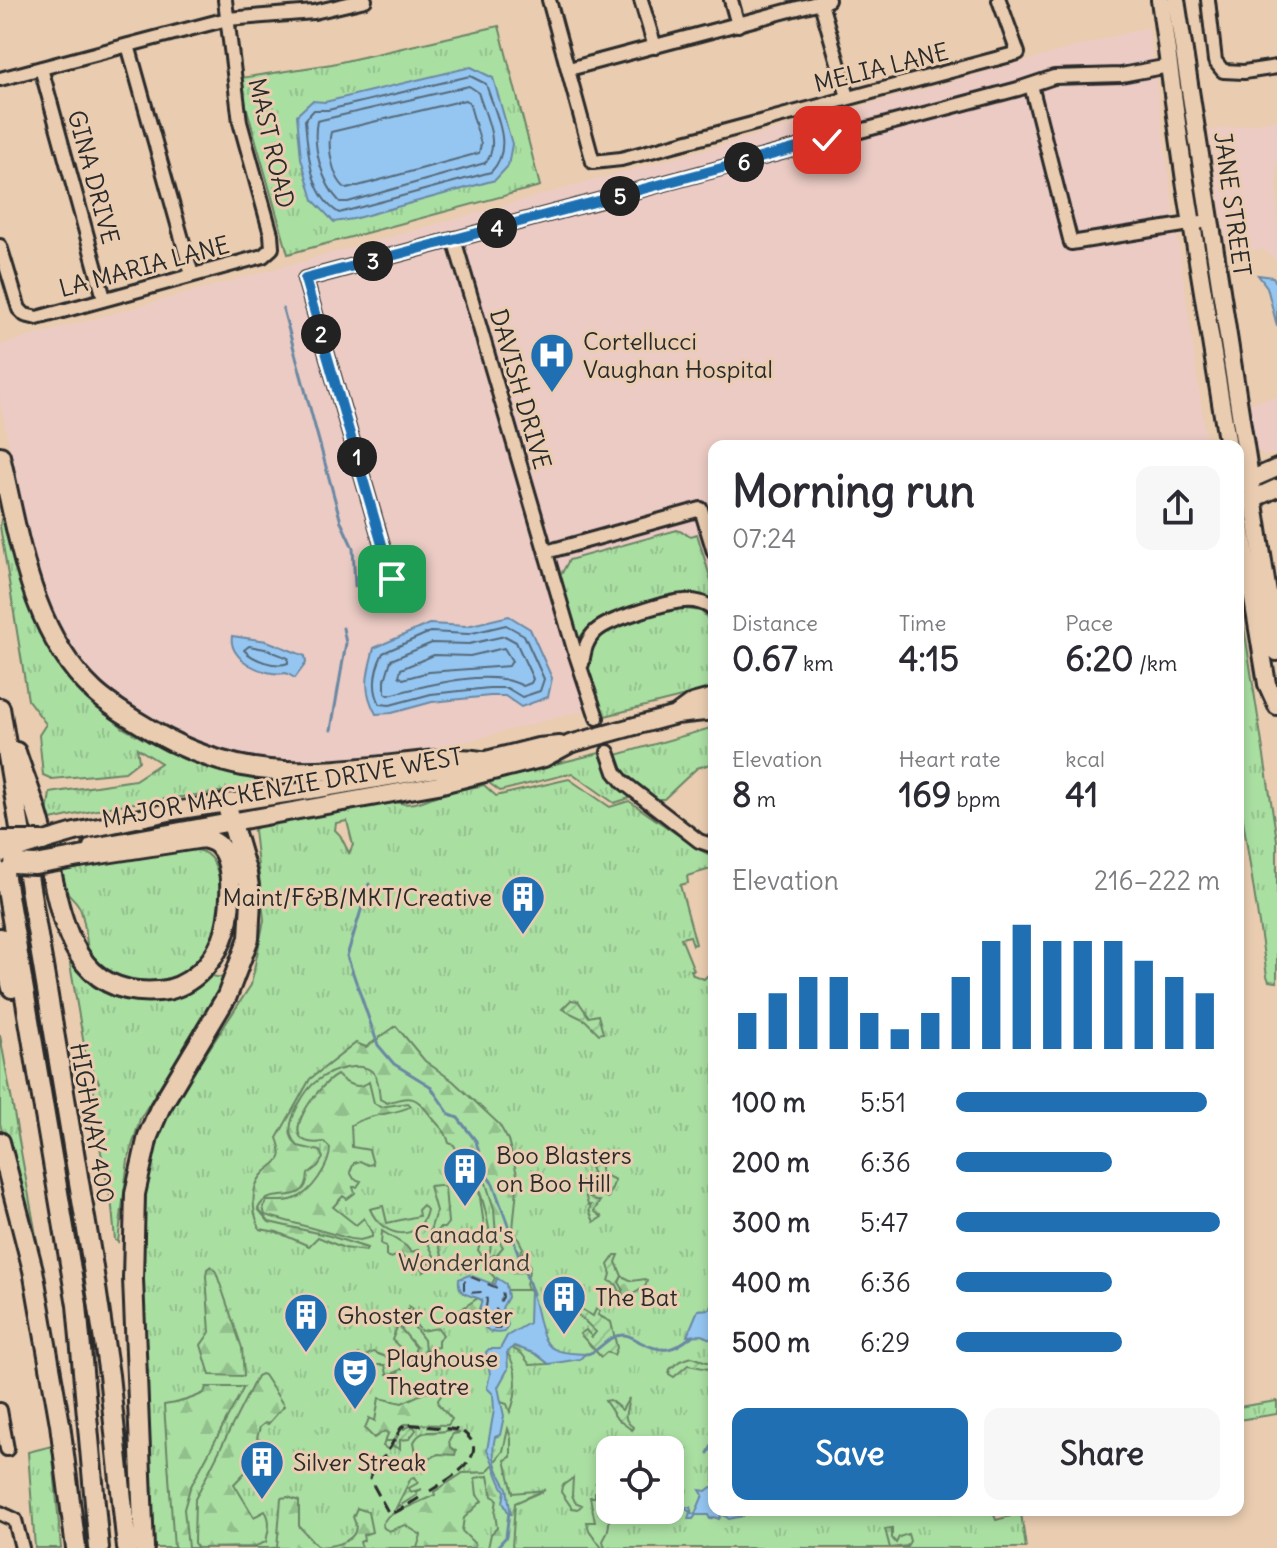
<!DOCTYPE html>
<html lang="en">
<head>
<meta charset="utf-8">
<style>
	:root { --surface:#fff; --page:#f7f7f7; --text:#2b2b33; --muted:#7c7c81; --accent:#1f6fb2 }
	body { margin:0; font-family:Delius,sans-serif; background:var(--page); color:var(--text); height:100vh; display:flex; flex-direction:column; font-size:30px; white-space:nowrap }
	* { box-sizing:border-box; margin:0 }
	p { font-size:26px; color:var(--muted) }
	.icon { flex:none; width:44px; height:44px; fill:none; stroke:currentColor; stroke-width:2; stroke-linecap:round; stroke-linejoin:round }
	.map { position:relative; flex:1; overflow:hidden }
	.drawer { position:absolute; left:708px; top:440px; width:536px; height:1076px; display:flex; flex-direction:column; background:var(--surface); border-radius:16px; box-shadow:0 4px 12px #0003 }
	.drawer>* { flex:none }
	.tools { position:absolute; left:596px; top:1436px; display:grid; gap:16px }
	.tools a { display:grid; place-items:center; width:88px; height:88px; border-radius:16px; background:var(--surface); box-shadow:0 4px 12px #0003; font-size:40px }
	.pin { position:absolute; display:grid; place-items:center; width:68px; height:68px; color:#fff; margin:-34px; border-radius:16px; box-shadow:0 4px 12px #0006 }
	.km { position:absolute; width:40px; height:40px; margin:-20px; border-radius:50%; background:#222; color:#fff; font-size:22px; line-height:40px; text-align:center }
	.round { display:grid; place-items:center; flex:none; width:84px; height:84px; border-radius:16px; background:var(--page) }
	.head { display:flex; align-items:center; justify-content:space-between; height:136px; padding:0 24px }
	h1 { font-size:44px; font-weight:800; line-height:60px }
	.figures { display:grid; grid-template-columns:repeat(3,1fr); gap:12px; height:136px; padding:8px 24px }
	.figures div { display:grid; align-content:center }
	.figures b { font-size:34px; font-weight:800 }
	.figures small { font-size:22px; font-weight:400 }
	.figures p { font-size:22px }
	.chart { height:224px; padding:16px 24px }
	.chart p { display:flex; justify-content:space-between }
	.chart svg { width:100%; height:144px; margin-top:8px; stroke:var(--accent); stroke-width:6 }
	.cta { display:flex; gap:16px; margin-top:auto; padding:16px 24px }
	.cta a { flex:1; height:92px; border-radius:16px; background:var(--accent); color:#fff; font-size:32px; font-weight:800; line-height:92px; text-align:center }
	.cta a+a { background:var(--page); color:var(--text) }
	ul { padding:0 24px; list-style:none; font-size:26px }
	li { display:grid; grid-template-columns:128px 96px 1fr; align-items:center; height:60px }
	li i { height:20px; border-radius:10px; background:var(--accent) }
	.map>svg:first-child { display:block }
	.built { fill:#ebcbc4 }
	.grass { fill:url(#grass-tufts); stroke:#6a8566; stroke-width:2; fill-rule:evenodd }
	.forest { fill:url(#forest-firs); stroke:#6a8566; stroke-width:2 }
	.garden { fill:url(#garden-furrows); stroke:#6a8566; stroke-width:2 }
	.water { fill:#95c6f1; stroke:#6b88a2; stroke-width:2 }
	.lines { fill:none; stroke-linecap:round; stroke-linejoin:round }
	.shore { stroke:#55697a; stroke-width:2 }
	.stream { stroke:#6b88a2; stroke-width:3 }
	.ferry { stroke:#3b4249; stroke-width:2; stroke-dasharray:10 8; stroke-linecap:butt }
	.minor-casing { stroke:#2b2b2b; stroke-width:18 }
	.major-casing { stroke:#2b2b2b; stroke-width:22 }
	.highway-casing { stroke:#2b2b2b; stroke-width:24 }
	.minor { stroke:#eacdb1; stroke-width:12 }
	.major { stroke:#eacdb1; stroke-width:16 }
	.highway { stroke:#eacdb1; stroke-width:18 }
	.rail { stroke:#2b2b2b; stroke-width:3; stroke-dasharray:12 6; stroke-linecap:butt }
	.major-bridge-casing { stroke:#2b2b2b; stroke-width:22; stroke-linecap:butt }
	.highway-bridge-casing { stroke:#2b2b2b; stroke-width:24; stroke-linecap:butt }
	.major-bridge { stroke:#eacdb1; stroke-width:16 }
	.highway-bridge { stroke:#eacdb1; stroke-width:18 }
	.route-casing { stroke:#fff; stroke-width:16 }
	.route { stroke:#1f6fb2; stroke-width:10 }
	.labels { text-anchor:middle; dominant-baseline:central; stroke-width:6; stroke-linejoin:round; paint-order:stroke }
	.street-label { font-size:24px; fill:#2b2b2b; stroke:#eacdb1 }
	.poi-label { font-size:24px; fill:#2b2b2b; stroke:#eacdb1; text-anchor:start }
	.park-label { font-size:24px; fill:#383d37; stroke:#eacdb1 }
</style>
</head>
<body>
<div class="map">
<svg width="1277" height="1548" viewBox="0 0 1277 1548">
	<defs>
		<pattern id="grass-tufts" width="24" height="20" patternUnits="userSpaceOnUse" patternTransform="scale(2)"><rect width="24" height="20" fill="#aadfa2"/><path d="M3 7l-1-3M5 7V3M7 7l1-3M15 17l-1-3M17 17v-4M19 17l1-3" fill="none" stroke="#92c08c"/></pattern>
		<pattern id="forest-firs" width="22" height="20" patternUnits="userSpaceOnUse" patternTransform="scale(2)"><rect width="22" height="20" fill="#aadfa2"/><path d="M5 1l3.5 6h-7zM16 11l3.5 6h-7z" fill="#92c08c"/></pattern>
		<pattern id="garden-furrows" width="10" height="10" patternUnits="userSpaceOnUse" patternTransform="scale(2)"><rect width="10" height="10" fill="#aadfa2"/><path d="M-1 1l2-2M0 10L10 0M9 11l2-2" fill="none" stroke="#92c08c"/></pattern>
	</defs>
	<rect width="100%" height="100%" fill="#eacdb1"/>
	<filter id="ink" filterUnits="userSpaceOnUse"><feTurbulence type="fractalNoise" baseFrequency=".0125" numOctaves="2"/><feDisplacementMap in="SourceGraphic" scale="16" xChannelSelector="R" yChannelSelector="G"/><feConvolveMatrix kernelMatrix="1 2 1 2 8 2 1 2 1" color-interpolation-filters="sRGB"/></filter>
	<g filter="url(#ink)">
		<path class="built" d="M1148,27L1206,439L1202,446H714V676L422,753L309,761L247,760L212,751L154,727L105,688L66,643L53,613L28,535L0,402V345Z
			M1277,120V261L1262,249L1228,254L1209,131Z
			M1277,397V454L1263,455L1256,449L1245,404Z"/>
		<path class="grass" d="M499,26L540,186L288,254L243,95L241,78L332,64Z
			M2,513L8,516L27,596L100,707L123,728L166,751L202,764L245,775L325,778L120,805L46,821L50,793L135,780L161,763L137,748L139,761L125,772L52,779L43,775L39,735L46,724L28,700L0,526Z
			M677,530L691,536L697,534L714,590V602C704,597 694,593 683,594C673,596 662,600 651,602C622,609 590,615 576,645L555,576L562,573L569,560Z
			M1238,588L1277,840V982L1269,981L1267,976L1238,787Z
			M678,608L701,611L714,625V689L601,717C597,701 590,685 588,668C582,625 648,617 678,608Z
			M714,727V763L697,768L664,799H658L628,776L613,756Z
			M604,752L633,797L614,803L572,773L500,791L485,780L498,778Z
			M569,779L610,807L629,801L698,849L714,857V868L687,876L688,883L680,885L696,944L693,945L690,936L681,938L694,970H691L693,975L704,979L714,969V1510H999V1512L994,1514L996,1520L1011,1516L1014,1510L1021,1513L1026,1548H153L139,1227L149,1156L175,1101L251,985L264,920L254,830L265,822L393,800C413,811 431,795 450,791C461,788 473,788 484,785L496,796ZM347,821L353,845L349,853L340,835L335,830L336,823ZM610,1450H670V1510H610Z
			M192,849C209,851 215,861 219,877C240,962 155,1016 89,956C86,941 86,926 81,911C76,895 64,899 60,872L93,863Z
			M70,964H75L98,985L180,995L212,976L223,978L218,992L140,1119L128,1160L118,1242L115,1240L112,1207L92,1107L94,1090L99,1082L91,1068H88Z
			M0,1035L41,1263L52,1351L0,1123Z
			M1277,1401V1414L1238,1420V1407Z
			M52,1446L61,1548H35L28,1452Z"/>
		<path class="forest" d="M396,1026L425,1061L453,1081L499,1124L508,1140L518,1178L513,1229L523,1248L513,1266H509L497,1254L503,1247L496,1236L494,1209L486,1183L469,1174L454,1145L449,1143C446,1132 443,1130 435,1121C417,1100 417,1092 387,1103L380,1099C379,1092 379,1081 375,1075C365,1058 330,1071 318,1080C305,1089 287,1120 291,1135C292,1140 295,1143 298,1146L320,1151L323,1158L318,1166L308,1174C306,1211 269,1183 258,1209L269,1222L330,1236L367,1248L366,1251L344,1248L318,1237L309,1246L277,1232L260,1229C253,1213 249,1190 262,1175C275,1160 287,1164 277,1138L310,1079L356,1043L366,1047Z
			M337,1075C346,1084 357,1091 369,1082L374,1103L380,1107L408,1103L411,1106C397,1115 372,1112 351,1125L352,1147L369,1150L373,1164L368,1165L360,1161L354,1163L350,1172L354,1179L361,1181L357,1187H353L355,1193L347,1199L343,1196L333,1207L356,1225L364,1218L372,1233V1237L360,1240L351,1239L265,1215L263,1207L267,1201C276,1201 286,1202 294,1199C311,1194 330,1165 330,1148L324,1142C270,1150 315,1087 337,1075Z
			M440,1185L445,1188L448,1223L444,1228H439L433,1238L439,1245L443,1259L441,1262L435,1258L427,1241L436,1211L429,1186Z
			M479,1190C484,1202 493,1239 490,1251L482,1256L478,1250L480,1243L486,1240Z
			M423,1205L427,1210C420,1244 382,1238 370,1209L383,1206L387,1223L419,1216L418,1210Z
			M382,1231L406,1246L411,1252L418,1250L432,1266L424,1272L419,1266L407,1263L401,1254L391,1258L386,1256V1246L381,1244Z
			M525,1250L530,1267L526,1284L528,1290H505L492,1284L495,1278L485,1267L486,1259L494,1255L509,1268H514Z
			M211,1266L216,1272L242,1348L244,1376L210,1375L201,1345L210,1332L206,1276L207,1269Z
			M622,1276L632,1281L645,1279L647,1281L645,1287L624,1299L619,1282Z
			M478,1298L482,1300L479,1309L481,1321L478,1322L467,1315L463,1308Z
			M409,1306L412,1308L410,1317L421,1331L438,1328L443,1335L438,1340V1347L425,1350L424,1340L406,1316Z
			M398,1325L416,1347C413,1361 401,1374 387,1374L385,1365H378L373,1369L376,1377L372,1379L362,1377L363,1373L352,1372V1369L343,1371V1363L359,1354L362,1358L373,1352L391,1359H398L404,1351L392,1340Z
			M518,1346L536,1354L549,1364L530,1365L522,1354L512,1348Z
			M506,1351C519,1368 518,1394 510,1412L507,1404L498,1401L496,1386Z
			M261,1374L264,1375L284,1406L268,1424L265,1423L260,1427L257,1438L271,1447L261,1449L254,1463L234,1484L254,1517L265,1511C272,1521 268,1531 266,1542L253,1547L198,1548L194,1543L195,1499L257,1376Z
			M432,1382L440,1387L443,1393L438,1400L439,1405L452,1419L448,1425L405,1424L392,1442L385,1441L388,1434L385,1431L374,1438L365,1429L369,1418L375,1421L379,1398L402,1403L424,1393L422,1388Z
			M206,1387H244L190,1488L184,1509L188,1548H174L164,1405C179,1403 190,1400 204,1393Z
			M508,1429L511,1438V1457L505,1460L513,1493L545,1490L515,1503L512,1548H488L491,1534L497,1528L495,1513L497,1499L492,1496L488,1476L475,1478L477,1495L482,1501L464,1518L462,1531L475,1544L474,1548H417L421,1535L405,1525L389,1531L384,1528L382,1524L388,1516L435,1495L434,1492L463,1473L487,1472L503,1451Z
			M450,1430L460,1433L453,1434L449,1440L450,1447L456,1451L455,1455L438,1454L428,1460L416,1453L414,1442C422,1426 436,1435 450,1430Z
			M610,1472C610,1483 609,1491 600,1497C611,1511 612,1526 603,1541L605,1548H602L589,1530L587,1522H595L590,1497H595V1492H598L599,1484L596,1483Z
			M573,1478L572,1495L575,1502L582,1505L578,1509L572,1508L561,1492L562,1486Z
			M288,1497L299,1501V1526L318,1547C335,1546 365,1541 353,1517L357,1508L368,1512L372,1532L363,1535L364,1540L360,1542L362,1548H277L281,1498Z
			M892,1528V1538L896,1543L899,1537L908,1534L910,1541L907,1546L890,1548L885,1529Z"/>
		<path class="garden" d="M571,1000L578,1001L589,1017L598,1015L603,1033L599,1034L585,1020L562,1009Z
			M586,1158L601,1166V1173L615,1180L608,1198L603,1196V1186H593L587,1195L595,1201H600L594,1211L602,1217L594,1222L589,1210L591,1205H588L582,1182L595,1179Z
			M615,1255H619L616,1262L622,1276L619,1282L623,1289L621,1294L617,1285L609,1281L611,1274L608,1265Z
			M567,1280L573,1304L593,1316L596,1309L600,1311L598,1315L611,1322L617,1348L614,1355L607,1352L601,1357L580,1334L586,1330L592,1337L596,1332L570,1307L559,1283Z
			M692,1357L713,1364L708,1369L688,1365L674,1377L669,1374L670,1369L680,1361Z
			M629,1398C628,1410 620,1418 633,1427L632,1430L617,1419L605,1401L610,1400L622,1410Z
			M410,1426L414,1427L416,1430L409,1439L400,1440V1449L393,1446L389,1450L383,1446L385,1441H395L401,1430Z
			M414,1477L418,1483L409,1488L411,1492L422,1489L416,1492L417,1495L396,1508L411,1478Z"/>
		<path class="water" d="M471,67L493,78L512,144L508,166L495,180L353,219L334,222L313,200L301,158L297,115L312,101L325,102Z
			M1258,275L1273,277L1277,284V326L1267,287Z
			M509,616L530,629L552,678L548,697L521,707L505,696H490L432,702L392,713L376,714C362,688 367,675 374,648L429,624L467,626Z
			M232,636L267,641L305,656L306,663L295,678L286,673C265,677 228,660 232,636Z
			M469,1275L495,1285L497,1278L506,1284L508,1297L502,1308L508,1325L504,1332C483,1337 476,1317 482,1300C471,1294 457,1297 459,1279Z
			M714,1282V1341L702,1335L687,1336L698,1310L710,1309C715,1300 709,1290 714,1282Z
			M530,1290C538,1304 538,1342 554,1349C563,1354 575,1353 585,1354L580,1359L549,1364L536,1354L514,1346L507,1353L508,1369L498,1387L504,1416L500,1435L495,1437C490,1456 497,1472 507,1488C508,1490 509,1508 511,1514H509L503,1502L505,1491C496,1479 495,1463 487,1450L494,1410L493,1394L487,1388L490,1374L486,1352L489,1349H500L507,1336L529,1323Z
			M711,1487L714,1488V1510H747L743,1516L729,1519L722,1514L719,1519L714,1517L710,1519L708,1515H696L693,1519H688L690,1512L683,1507H690L692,1514H695L703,1495L700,1490L706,1491Z"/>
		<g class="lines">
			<path class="shore" d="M470,76L486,84C495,114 515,147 491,172L339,213C309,195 308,151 305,120L314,110H328Z
				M469,86L478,92C484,113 502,145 485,163L348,202H340C322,184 312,146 317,121Z
				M465,100L469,102L481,144L479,153L347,189C333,181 327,147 331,132Z
				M506,625L524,635L544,679L540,691L522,697L507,688H489L431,694L390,705L380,704C371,687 375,669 383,653L430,632L468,634Z
				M505,636L516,642L533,679L531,683L523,686C491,667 425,686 389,695L385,693V680L391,660L432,643L469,644Z
				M249,646L265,649L288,658V663C276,668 253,660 244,650Z
				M504,648L512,661L509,666L429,672L403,679L399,676L401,669L434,655L470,656Z"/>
			<path class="stream" d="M283,309L341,522L353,548L355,586
				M331,730L346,643L343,628
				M369,884L347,956L378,1045L394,1064L430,1086L450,1115L458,1118L476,1141L484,1172L493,1184L533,1294
				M585,1354C599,1354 606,1335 623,1335C630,1335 635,1339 640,1342C664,1354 673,1351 692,1336
				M708,1453L714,1442
				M680,1510L684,1509
				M496,1548L506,1537L509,1512"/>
			<path class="ferry" d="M471,1277L502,1290L503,1297L496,1309L502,1322L499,1329L489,1328C479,1311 490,1308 486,1295L481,1292L469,1293L464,1289V1282Z"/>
			<g class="minor-casing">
				<path id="minor" d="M549,0L593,162L621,159L1018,53L999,0
					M641,0L655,47
					M731,0L738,25
					M820,0L848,97
					M1208,0L1215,61L1223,71L1244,72L1277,67
					M128,45L192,275
					M41,68L104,298
					M569,69L828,0
					M0,79L227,19L314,12L365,0
					M1031,85L1071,243L1202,222
					M454,239L574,649L597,718
					M0,246L19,309L25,315L37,318L263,256L272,248L271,234L240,122L225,0
					M546,552L701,509L714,552
					M397,596L305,279L1018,89L1054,77L1121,75L1169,66
					M582,664C584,651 586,640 596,631C609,619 667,602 684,601C696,600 704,603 714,609
					M608,752L615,772L623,782L699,841L714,846
					M0,1410L7,1449
					M0,1513L15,1520L22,1548"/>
			</g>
			<g class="major-casing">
				<path id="major" d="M1160,0L1185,181L1228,446
					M1176,0L1277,652
					M1238,485L1277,468
					M1246,502L1277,488
					M1238,508L1267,684L1277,706
					M677,714L692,703L714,697
					M635,726L676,715L714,711
					M75,832L174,811L318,789L482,761L538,747L560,745
					M92,847L438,785L544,758L570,744"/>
			</g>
			<g class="highway-casing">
				<path id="highway" d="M0,456C19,536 30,631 94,691C111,707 133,719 154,732C189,752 229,766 269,770C315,774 364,768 409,763C435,760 457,757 482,761
					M0,708L91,1254L109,1375L127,1548
					M16,752C24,777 35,802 41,827C60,896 60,999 159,991C188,989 212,965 222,940C231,919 236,864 219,846C215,841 209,840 203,838L80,857
					M0,848L77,1305L99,1548
					M0,938L12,988
					M0,1142L33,1270L60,1424L76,1548
					M144,1548L133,1279L135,1194L148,1136L160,1108L227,996L249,938L251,900L247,874L226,803"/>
			</g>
			<use href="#minor" class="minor"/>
			<use href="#major" class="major"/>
			<use href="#highway" class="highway"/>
			<path class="rail" d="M419,1498L396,1512H388L370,1479L373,1466L385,1456L401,1428L406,1424L460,1430C497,1453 449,1479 430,1491"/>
			<g class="major-bridge-casing">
				<path id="major-bridge" d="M570,744L635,726
					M0,854L75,832"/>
			</g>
			<g class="highway-bridge-casing">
				<path id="highway-bridge" d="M0,841H43
					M14,864L35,865L80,857"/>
			</g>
			<use href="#major-bridge" class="major-bridge"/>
			<use href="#highway-bridge" class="highway-bridge"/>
		</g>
	</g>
	<g class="lines" filter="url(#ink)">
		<g class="route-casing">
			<path id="route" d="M392,579L305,279L827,140"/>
		</g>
		<use href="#route" class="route"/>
	</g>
	<defs>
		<g id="hospital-pin" transform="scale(2.3)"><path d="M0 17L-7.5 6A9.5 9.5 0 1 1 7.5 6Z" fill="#1f6fb2" stroke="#eacdb1"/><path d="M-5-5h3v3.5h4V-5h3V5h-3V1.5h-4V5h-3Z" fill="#fff"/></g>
		<g id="building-pin" transform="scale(2.3)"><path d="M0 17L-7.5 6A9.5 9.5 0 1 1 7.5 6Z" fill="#1f6fb2" stroke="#eacdb1"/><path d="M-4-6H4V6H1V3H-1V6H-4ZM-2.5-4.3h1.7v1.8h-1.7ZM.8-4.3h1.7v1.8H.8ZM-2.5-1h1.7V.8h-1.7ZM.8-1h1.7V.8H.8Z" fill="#fff"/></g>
		<g id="theatre-pin" transform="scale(2.3)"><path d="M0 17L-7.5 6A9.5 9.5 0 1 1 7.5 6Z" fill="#1f6fb2" stroke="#eacdb1"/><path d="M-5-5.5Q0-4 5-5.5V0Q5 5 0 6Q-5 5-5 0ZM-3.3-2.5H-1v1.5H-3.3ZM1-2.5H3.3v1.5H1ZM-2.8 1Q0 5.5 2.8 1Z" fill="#fff"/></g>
	</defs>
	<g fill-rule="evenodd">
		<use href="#hospital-pin" x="552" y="355"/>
		<use href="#building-pin" x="523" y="897"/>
		<use href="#building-pin" x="465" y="1169"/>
		<use href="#building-pin" x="564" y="1297"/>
		<use href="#building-pin" x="306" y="1315"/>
		<use href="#theatre-pin" x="355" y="1372"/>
		<use href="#building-pin" x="262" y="1462"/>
	</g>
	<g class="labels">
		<g class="street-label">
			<text transform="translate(881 67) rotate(-14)">MELIA LANE</text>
			<text transform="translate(272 143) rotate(77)">MAST ROAD</text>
			<text transform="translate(94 177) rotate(75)">GINA DRIVE</text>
			<text transform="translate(1233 204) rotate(82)">JANE STREET</text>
			<text transform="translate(144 266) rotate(-15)">LA MARIA LANE</text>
			<text transform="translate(521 389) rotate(74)">DAVISH DRIVE</text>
			<text transform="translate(282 787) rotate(-10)">MAJOR MACKENZIE DRIVE WEST</text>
			<text transform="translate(93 1123) rotate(80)">HIGHWAY 400</text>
		</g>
		<g class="poi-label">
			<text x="583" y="341">Cortellucci<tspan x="583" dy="28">Vaughan Hospital</tspan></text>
			<text x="492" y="897" text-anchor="end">Maint/F&amp;B/MKT/Creative</text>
			<text x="496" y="1155">Boo Blasters<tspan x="496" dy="28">on Boo Hill</tspan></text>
			<text x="595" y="1297">The Bat</text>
			<text x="337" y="1315">Ghoster Coaster</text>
			<text x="386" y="1358">Playhouse<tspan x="386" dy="28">Theatre</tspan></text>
			<text x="293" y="1462">Silver Streak</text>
		</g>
		<g class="park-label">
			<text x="464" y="1234">Canada's<tspan x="464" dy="28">Wonderland</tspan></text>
		</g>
	</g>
</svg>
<div class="tools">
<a><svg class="icon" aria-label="locate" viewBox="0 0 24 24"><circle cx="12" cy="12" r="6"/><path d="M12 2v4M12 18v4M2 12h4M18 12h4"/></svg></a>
</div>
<div class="pin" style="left:392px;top:579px;background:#1e9e55"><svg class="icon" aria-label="arrive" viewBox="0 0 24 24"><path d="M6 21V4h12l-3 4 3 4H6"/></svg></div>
<div class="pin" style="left:827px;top:140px;background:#d93025"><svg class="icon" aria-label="check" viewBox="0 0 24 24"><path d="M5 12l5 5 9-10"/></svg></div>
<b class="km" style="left:357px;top:457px">1</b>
<b class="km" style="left:321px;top:334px">2</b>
<b class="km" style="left:373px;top:261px">3</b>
<b class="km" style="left:497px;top:228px">4</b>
<b class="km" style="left:620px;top:196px">5</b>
<b class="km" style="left:744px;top:162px">6</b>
<section class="drawer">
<div class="head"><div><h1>Morning run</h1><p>07:24</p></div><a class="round"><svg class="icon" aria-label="share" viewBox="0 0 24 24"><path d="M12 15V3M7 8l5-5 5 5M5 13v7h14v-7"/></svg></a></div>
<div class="figures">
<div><p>Distance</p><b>0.67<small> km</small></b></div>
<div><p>Time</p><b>4:15</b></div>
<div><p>Pace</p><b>6:20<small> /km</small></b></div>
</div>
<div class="figures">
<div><p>Elevation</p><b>8<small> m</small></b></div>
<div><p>Heart rate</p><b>169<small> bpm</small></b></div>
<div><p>kcal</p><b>41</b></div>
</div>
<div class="chart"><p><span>Elevation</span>216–222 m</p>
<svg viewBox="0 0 160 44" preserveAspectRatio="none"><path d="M5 44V33M15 44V27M25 44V22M35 44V22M45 44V33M55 44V38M65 44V33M75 44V22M85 44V11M95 44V6M105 44V11M115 44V11M125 44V11M135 44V17M145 44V22M155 44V27"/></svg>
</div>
<ul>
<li><b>100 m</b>5:51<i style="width:95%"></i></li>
<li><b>200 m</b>6:36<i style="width:59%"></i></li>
<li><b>300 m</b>5:47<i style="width:100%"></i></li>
<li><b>400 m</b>6:36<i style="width:59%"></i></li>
<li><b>500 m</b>6:29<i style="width:63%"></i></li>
</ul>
<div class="cta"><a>Save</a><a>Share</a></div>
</section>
</div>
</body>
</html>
